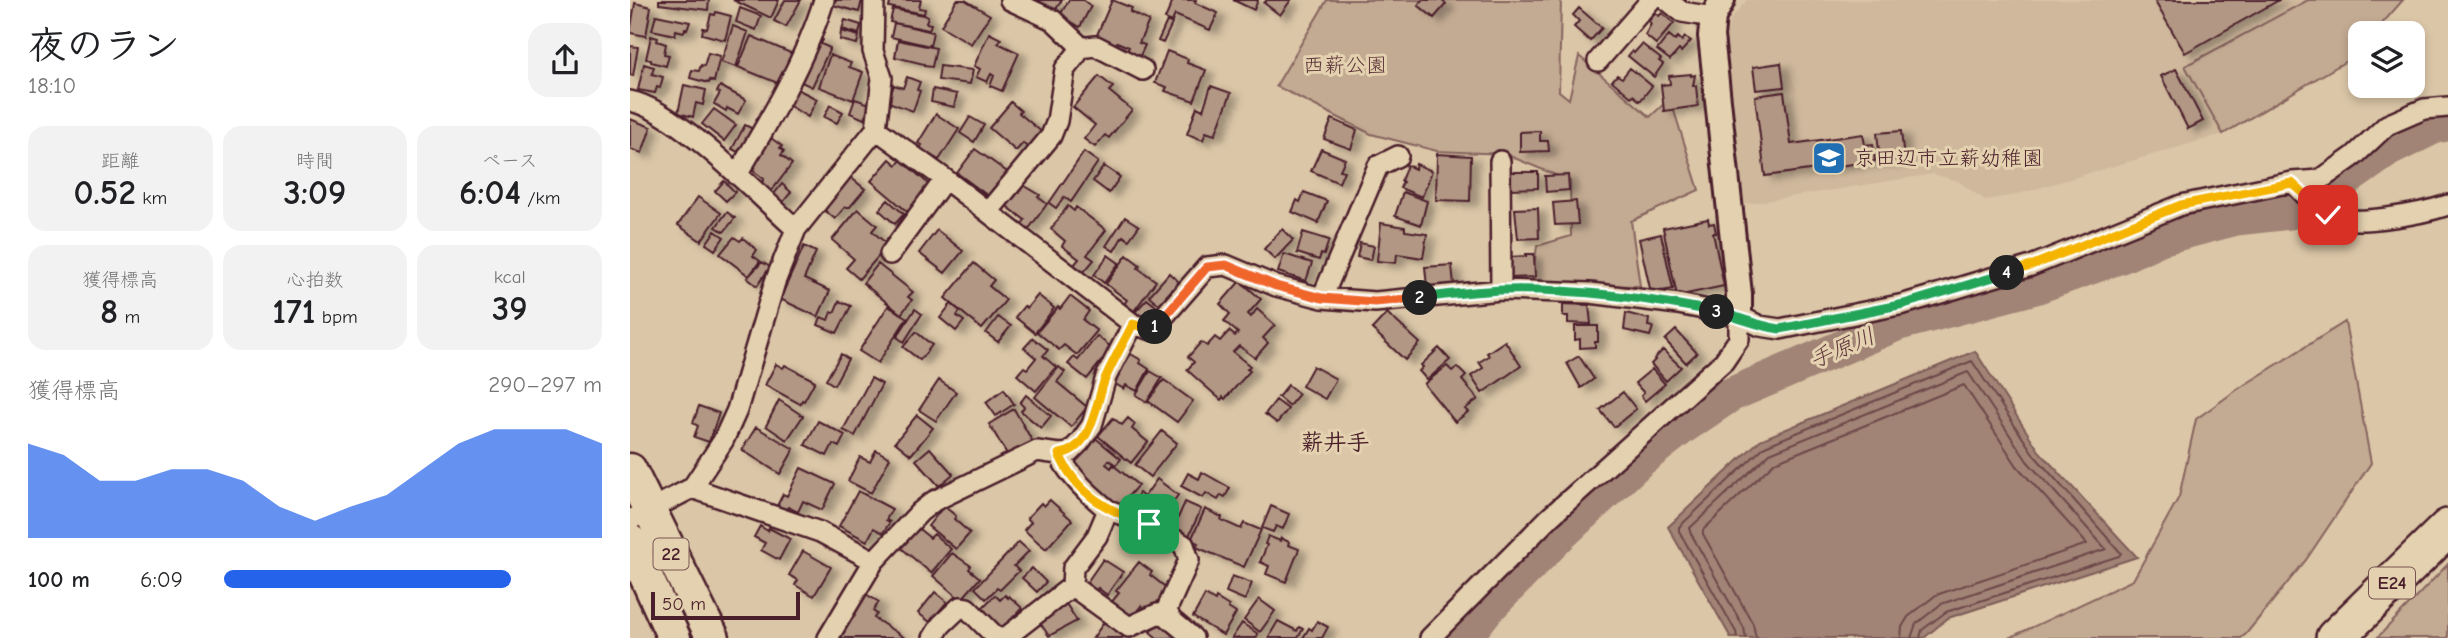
<!DOCTYPE html>
<html lang="ja">
<head>
<meta charset="utf-8">
<style>
	:root { --surface:#fff; --page:#f2f2f2; --text:#202124; --muted:#757577; --accent:#2563eb }
	body { margin:0; font-family:"Comic Neue","Klee One",sans-serif; background:var(--page); color:var(--text); height:100vh; display:flex; flex-direction:column; font-size:26px; white-space:nowrap }
	* { box-sizing:border-box; margin:0 }
	p { font-size:23px; color:var(--muted) }
	.icon { flex:none; width:38px; height:38px; fill:none; stroke:currentColor; stroke-width:2; stroke-linecap:round; stroke-linejoin:round }
	.map { position:relative; flex:1; overflow:hidden }
	.panel { display:flex; flex-direction:column; background:var(--surface); width:630px }
	.panel>* { flex:none }
	.tools { position:absolute; left:1718px; top:21px; display:grid; gap:14px }
	.tools a { display:grid; place-items:center; width:77px; height:77px; border-radius:14px; background:var(--surface); box-shadow:0 4px 10px #0003; font-size:35px }
	.scale { position:absolute; left:21px; bottom:18px; width:149px; box-sizing:border-box; padding-left:7px; border:4px solid #4a1f2b; border-top:0; font-size:19px; line-height:24px; white-space:nowrap; color:#4a1f2b; -webkit-text-stroke:5px #e4d1af; paint-order:stroke }
	.pin { position:absolute; display:grid; place-items:center; width:60px; height:60px; color:#fff; margin:-30px; border-radius:14px; box-shadow:0 4px 10px #0006 }
	.km { position:absolute; width:35px; height:35px; margin:-18px; border-radius:50%; background:#222; color:#fff; font-size:19px; line-height:35px; text-align:center }
	.round { display:grid; place-items:center; flex:none; width:74px; height:74px; border-radius:21px; background:var(--page) }
	.summary { display:flex; align-items:center; justify-content:space-between; height:119px; padding:0 28px }
	h1 { font-size:38px; font-weight:700; line-height:52px }
	.metrics { display:grid; grid-template-columns:repeat(3,1fr); gap:10px; height:119px; padding:7px 28px }
	.metrics div { display:grid; align-content:center; border-radius:18px; background:var(--page); text-align:center }
	.metrics b { font-size:35px; font-weight:700 }
	.metrics small { font-size:19px; font-weight:400 }
	.metrics p { font-size:19px }
	.chart { height:196px; padding:14px 28px }
	.chart p { display:flex; justify-content:space-between }
	.chart svg { width:100%; height:126px; margin-top:7px; fill:var(--accent); opacity:.7 }
	ul { padding:0 28px; list-style:none; font-size:23px }
	li { display:grid; grid-template-columns:112px 84px 1fr; align-items:center; height:52px }
	li i { height:18px; border-radius:9px; background:var(--accent) }
	main { display:flex; flex:1; min-height:0 }
	.map>svg:first-child { display:block }
	.built { fill:#cfb89c }
	.green { fill:#c3aa92; stroke:#86645e; stroke-width:2 }
	.water { fill:#a18476; stroke:#7e5c58; stroke-width:2 }
	.lines { fill:none; stroke-linecap:round; stroke-linejoin:round }
	.shore { stroke:#6d4749; stroke-width:2 }
	.river { stroke:#a18476; stroke-width:35 }
	.building { fill:#b29784; stroke:#4a1f2b; stroke-width:2; filter:url(#shadow) }
	.minor-casing { stroke:#4a1f2b; stroke-width:24 }
	.tertiary-casing { stroke:#4a1f2b; stroke-width:30 }
	.primary-casing { stroke:#4a1f2b; stroke-width:37 }
	.motorway-casing { stroke:#4a1f2b; stroke-width:42 }
	.minor { stroke:#e4d1af; stroke-width:19 }
	.tertiary { stroke:#e4d1af; stroke-width:24 }
	.primary { stroke:#e4d1af; stroke-width:32 }
	.motorway { stroke:#e4d1af; stroke-width:37 }
	.split-1-casing { stroke:#fff; stroke-width:14 }
	.split-2-casing { stroke:#fff; stroke-width:14 }
	.split-3-casing { stroke:#fff; stroke-width:14 }
	.split-4-casing { stroke:#fff; stroke-width:14 }
	.split-5-casing { stroke:#fff; stroke-width:14 }
	.split-1 { stroke:#f5b400; stroke-width:9 }
	.split-2 { stroke:#f0652b; stroke-width:9 }
	.split-3 { stroke:#22a559; stroke-width:9 }
	.split-4 { stroke:#22a559; stroke-width:9 }
	.split-5 { stroke:#f5b400; stroke-width:9 }
	.labels { text-anchor:middle; dominant-baseline:central; stroke-width:6; stroke-linejoin:round; paint-order:stroke }
	.shield { fill:#e4d1af; stroke:#785453; stroke-width:2 }
	.shield-label { font-size:19px; font-weight:bold; fill:#4a1f2b }
	.park-label { font-size:21px; fill:#5c343a; stroke:#e4d1af }
	.poi-label { font-size:21px; fill:#4a1f2b; stroke:#e4d1af; text-anchor:start }
	.water-label { font-size:23px; font-style:italic; fill:#60383e; stroke:#e4d1af }
	.neighbourhood-label { font-size:23px; font-weight:bold; fill:#4a1f2b; stroke:#e4d1af }
</style>
</head>
<body>
<main>
<section class="panel">
<div class="summary"><div><h1>夜のラン</h1><p>18:10</p></div><a class="round"><svg class="icon" aria-label="share" viewBox="0 0 24 24"><path d="M12 15V3M7 8l5-5 5 5M5 13v7h14v-7"/></svg></a></div>
<div class="metrics">
<div><p>距離</p><b>0.52<small> km</small></b></div>
<div><p>時間</p><b>3:09</b></div>
<div><p>ペース</p><b>6:04<small> /km</small></b></div>
</div>
<div class="metrics">
<div><p>獲得標高</p><b>8<small> m</small></b></div>
<div><p>心拍数</p><b>171<small> bpm</small></b></div>
<div><p>kcal</p><b>39</b></div>
</div>
<div class="chart"><p><span>獲得標高</span>290–297 m</p>
<svg viewBox="0 0 160 44" preserveAspectRatio="none"><path d="M0 44V11L10 15L20 24L30 24L40 20L50 20L60 24L70 33L80 38L90 33L100 29L110 20L120 11L130 6L140 6L150 6L160 11V44z"/></svg>
</div>
<ul>
<li><b>100 m</b>6:09<i style="width:76%"></i></li>
</ul>
</section>
<div class="map">
<svg width="1818" height="638" viewBox="0 0 1818 638">
	<defs>
		<filter id="shadow"><feDropShadow dx="8" dy="4.5" stdDeviation="3.5" flood-color="#0004"/></filter>
	</defs>
	<rect width="100%" height="100%" fill="#dbc6a7"/>
	<filter id="ink" filterUnits="userSpaceOnUse"><feTurbulence type="fractalNoise" baseFrequency=".0143" numOctaves="2"/><feDisplacementMap in="SourceGraphic" scale="14" xChannelSelector="R" yChannelSelector="G"/><feConvolveMatrix kernelMatrix="1 2 1 2 8 2 1 2 1" color-interpolation-filters="sRGB"/></filter>
	<g filter="url(#ink)">
		<path class="built" d="M1117,0H1678L1555,66L1593,134L1385,195L1355,200L1328,181L1303,174L1115,204L1093,61L1094,40L1101,19Z"/>
		<path class="green" d="M697,0H931L929,91L939,99L949,56L1020,117L1040,98L1069,190L1001,221L1010,286L954,285L902,281L907,246L941,236L940,181L875,154L807,151L741,134L646,86Z
			M1678,0H1773L1744,33H1731V48L1723,57L1593,134L1555,66Z
			M1715,322L1741,463L1676,560L1616,634L1611,638H1379L1503,580L1549,497L1566,419L1608,389Z
			M1818,564V638H1747Z"/>
		<path class="water" d="M1345,351L1409,451L1507,557L1318,618L1294,638H1101L1038,527L1130,440Z"/>
		<g class="lines">
			<path class="shore" d="M1107,638L1106,632L1049,531V527L1135,446L1342,361L1404,455L1491,553L1489,556L1316,612L1292,630L1290,638
				M1116,638L1114,628L1060,532V528L1140,453L1338,372L1397,461L1476,549L1311,604L1286,624L1281,638
				M1126,638L1123,624L1073,534V530L1145,462L1334,385L1387,466L1457,544L1306,595L1278,617L1272,627L1271,638"/>
			<path class="river" d="M834,638L856,610L929,536L1009,461L1054,426L1100,395L1269,323L1405,287L1491,256L1530,238L1606,218L1660,212L1701,190L1759,149L1805,126L1818,124"/>
		</g>
		<path class="building" d="M29,0H79L78,10L29,4Z
			M103,0H149L141,18Z
			M155,0H171L156,27L144,21Z
			M200,0H232L229,12L199,4Z
			M261,0H291L289,8L295,9L294,14L259,7Z
			M327,0H335L360,15L341,44L311,26Z
			M405,0H432L424,12Z
			M439,0H453L461,6L450,27L430,15Z
			M482,0L502,8L500,12L519,21L509,43L515,45L509,58L496,53L499,47L487,42L485,46L466,37Z
			M543,0H566L565,3L588,13L580,30L545,15L542,22L535,19Z
			M603,0H628L624,10Z
			M637,0H661L650,15L634,3Z
			M792,0H811L816,4L804,18L788,5Z
			M1524,0H1649L1555,53Z
			M5,3L21,7L16,36L0,33Z
			M110,8L131,16L126,30L106,22Z
			M949,8L972,28L960,41L944,27L949,21L943,15Z
			M263,9L298,16L296,23L301,24L299,30L260,22Z
			M86,12L101,16L95,40L72,34L73,28L77,29L81,14L85,15Z
			M1025,13L1029,16L1032,13L1044,23L1026,44L1015,35L1021,24L1019,21Z
			M26,15L60,22L57,30L55,29L54,32L46,30L45,35L22,30Z
			M215,20L231,25L229,34L212,29Z
			M537,21L542,24L533,43L528,41Z
			M264,23L303,32L300,46L261,37Z
			M103,26L118,32L106,67L91,62Z
			M211,31L229,36L227,44L210,40Z
			M359,33L371,39L368,43L389,53L372,91L360,86L364,76L361,74L357,82L346,77L350,69L344,66Z
			M1039,35L1045,40L1048,37L1052,41L1055,37L1061,41L1051,52L1049,50L1040,60L1027,50Z
			M21,36L28,38L27,41L36,44L34,54L39,55L36,66L21,62V60L16,59Z
			M121,36L163,54L150,84L108,67Z
			M187,37L193,40L191,44L200,48L182,87L167,80Z
			M268,40L306,48L302,67L294,66V64L265,57Z
			M1012,44L1031,59L1029,61L1033,64L1024,77L998,56L1002,51L1004,53Z
			M0,46L8,47L3,76L0,75Z
			M537,51L558,59L557,63L576,70L564,101L535,91L537,87L525,83Z
			M78,53L90,56L84,82L80,80L79,83L60,78L62,70L69,71L71,65L74,66Z
			M200,55L221,63L219,67L233,72L223,100L189,87Z
			M1151,63L1154,87L1126,90L1123,67Z
			M14,64L24,67L22,74L33,77L30,88L27,87L25,93L8,90Z
			M310,66L343,70L340,84L308,80Z
			M1000,68L1022,86L1010,101L1003,95L1001,97L982,81L987,75L992,78Z
			M1546,69L1573,121L1558,129L1531,76Z
			M1061,74V76L1065,75L1063,86H1066L1068,106L1034,111L1031,85L1040,84L1039,76Z
			M469,76L483,87L479,91L502,110L479,138L475,135L465,147L454,139L465,125L443,107Z
			M277,77L290,82L287,90L290,91L283,111L258,102L264,85L273,88Z
			M54,85L76,90L73,105L66,103L63,117L48,113Z
			M90,86L116,100L108,114L97,108L96,111L84,104L90,93L87,92Z
			M581,86L601,93L585,135L576,132L573,140L557,134L567,107L573,110Z
			M163,87L187,99L178,117L155,103Z
			M303,89L327,94L324,107L301,102Z
			M1154,92L1161,144L1233,134L1235,145L1243,144L1245,161L1135,176L1125,96Z
			M225,99L240,104L234,119L220,113Z
			M381,102L391,111L389,113L413,133L399,149L393,143L386,151L359,128Z
			M200,105L213,112L207,123L194,117Z
			M84,109L106,125L94,141L72,124Z
			M306,114L329,129L309,160L290,149L292,145L288,143Z
			M340,117L354,125L344,142L330,133Z
			M0,119L21,127L12,153L0,149Z
			M702,119L727,130L721,149L694,139Z
			M115,125L125,130L112,154L102,149Z
			M910,131V141H918L919,151L890,152V132Z
			M1271,131L1274,159L1250,161L1247,133Z
			M141,138L152,146L150,148L154,151L151,155L162,164L140,193L130,185L134,179L118,167Z
			M345,149L380,174L361,198L327,173Z
			M691,149L715,159L710,170L714,171L709,183L681,171Z
			M454,152L468,162L441,202L434,197L426,208L419,203Z
			M807,154L841,156L840,201L806,200Z
			M260,159L267,165L271,160L301,186L279,213L241,181Z
			M786,164L802,171L792,197L770,188L773,182L771,181L777,165L785,169Z
			M474,166L490,177L479,193L463,181Z
			M881,172H908V188L881,189Z
			M938,175L939,190L916,192L915,176Z
			M219,176L235,189L220,207H215L205,219L192,208Z
			M94,181L105,192L96,201L85,191Z
			M390,183L410,195L408,197L417,204L398,230L391,225L395,220L374,204Z
			M152,184L161,192L150,206L141,198Z
			M674,192L697,201L688,223L662,212L667,200L670,202Z
			M773,192L797,201L791,225L765,216Z
			M68,197L91,213L71,241L48,225Z
			M258,200L274,214L265,224L249,210Z
			M946,201L948,224L925,225L923,203Z
			M438,206L444,211L446,207L476,230L457,255L464,260L454,272L444,265L449,259L432,246L435,241L421,229Z
			M908,208L909,238L888,239L885,209Z
			M228,209L247,225L242,231L258,245L229,279L216,268L224,259L202,240Z
			M97,212L105,218L94,232L86,227Z
			M495,217L509,226L499,240L493,236L484,251L476,246Z
			M1078,219L1079,224L1084,223L1086,233H1083L1094,286L1047,296L1033,228Z
			M751,223L775,227V231L797,234L793,258L767,254L766,263L747,261Z
			M652,229L663,240L645,259L634,249Z
			M307,230L333,251L315,273L289,253Z
			M85,231L94,237L85,250L76,244Z
			M673,232L699,240L694,255L691,254L689,260L667,253Z
			M1031,234L1043,289L1021,293L1009,239Z
			M104,237L110,241L113,238L127,250L123,256L130,261L119,276L90,254Z
			M730,243L744,246L741,260L727,257Z
			M174,246L186,252L174,279L200,291L188,317L150,299Z
			M654,254L682,263L676,281L648,272Z
			M896,254H904L905,277L881,278L880,257L896,256Z
			M478,255L489,263L474,283L464,275Z
			M497,255L510,265L508,268L526,281L504,311L494,304L497,300L476,284Z
			M132,262L140,267L127,286L117,278Z
			M344,263L364,280L359,286L376,300L352,329L315,298Z
			M248,264L283,292L278,297L282,300L271,314L233,283Z
			M822,265L824,285L797,287L795,267Z
			M539,273L549,282L529,304L519,296Z
			M610,281L631,299L618,314L621,317L627,309L645,325L633,338L638,343L625,358L609,346L603,352L620,366L617,369L620,371L595,399L593,397L591,400L557,370L564,362L558,357L571,342L577,346L585,337L590,341L599,331L605,336L608,333L594,321L600,314L590,304Z
			M408,295L424,308L405,333L385,317L394,306L397,308Z
			M440,296L459,311L453,320L467,331L447,355L434,345L429,350L407,332L428,307L430,309Z
			M517,299L527,307L516,321L505,312Z
			M209,301L221,306L207,333L188,325L191,317L198,320L201,312L204,313Z
			M321,304L330,311L327,316L334,321L326,331L310,318Z
			M933,304L959,305L961,324L938,323V316H933Z
			M258,306L277,318L248,363L229,351Z
			M285,309L292,314L274,342L267,337Z
			M757,313L790,343L775,360L742,329Z
			M996,313L1019,319L1018,326L1023,327L1020,336L994,330Z
			M368,317L381,326L368,342L356,333Z
			M945,326H968V342H965V347L950,348V339L945,340Z
			M1046,330L1067,353L1056,363L1035,340Z
			M286,332L302,345L290,360L273,347Z
			M467,336L482,348L457,379L438,364L444,357L448,360Z
			M403,338L418,350L413,356L426,367L406,391L387,375L394,367L397,369L406,358L394,348Z
			M875,341L891,366L852,393L841,376L853,368L849,362L859,356L857,353Z
			M809,348L820,360L797,380L789,371L793,367L791,365Z
			M1033,350L1051,367L1036,381L1021,364L1025,360L1024,359Z
			M211,354L218,359L204,385L196,380Z
			M501,354L511,360L510,363L519,369L507,391L496,385L494,389L482,382Z
			M949,356L964,379L951,388L937,363Z
			M146,364L153,368L155,365L185,381L174,401L172,400L170,404L135,385Z
			M683,366L706,379L695,399L672,386Z
			M817,366L822,371L827,367L836,376L832,380L848,399L835,409L838,412L825,422L794,384Z
			M429,367L435,372L427,382L457,407L441,427L405,397Z
			M1022,369L1035,384L1015,401L1011,396L1014,393L1005,383Z
			M520,371L532,378L517,402L506,395Z
			M241,378L252,384L225,436L213,430Z
			M309,380L326,392L306,421L289,410Z
			M534,380L563,401L547,422L518,401Z
			M658,385L669,394L659,406L648,397Z
			M374,389L384,404L366,416L356,402Z
			M993,392L1006,409L984,427L970,410Z
			M396,395L421,416L411,428L391,411L394,407L390,403Z
			M149,400L173,416L157,440L136,426Z
			M646,400L658,409L647,423L635,414Z
			M69,406L89,413L79,442L64,437L68,426L63,423Z
			M384,409L404,444L380,459L359,424Z
			M287,415L303,428L281,455L265,442Z
			M483,418L492,425L498,418L505,424L502,429L518,442L501,463L468,436Z
			M188,421L215,435L209,447L203,444L197,456L175,445Z
			M126,427L164,449L150,474L112,450Z
			M532,431L547,443L520,477L505,465Z
			M463,436L491,459L486,465L479,460L476,464L481,468L483,465L508,485L490,506L484,501L481,504L440,464Z
			M300,448L323,474L309,486L286,460Z
			M246,450L260,458L241,493L218,481L230,457L240,462Z
			M171,468L205,484L192,510L173,501L168,512L158,507L155,511L147,506L153,494L157,496Z
			M572,472L600,488L595,497L591,495L588,500L576,493L573,498L551,486L558,473L569,479Z
			M527,479L548,495L528,523L511,510L509,513L500,507L509,493L514,497Z
			M228,491L262,509L256,520L260,522L253,533L244,528L237,541L209,526Z
			M420,500L442,520L416,549L394,530L401,522L397,518L411,503L414,506Z
			M555,502L571,509L558,538L542,531Z
			M314,506L326,516L324,519L340,533L326,549L298,526Z
			M641,506L659,514L653,529L646,526L643,532L632,528Z
			M575,509L592,517L591,520L611,529L614,523L631,530L614,567L566,547L568,543L561,540Z
			M130,526L138,531L139,528L160,539L149,560L131,550L135,543L124,537Z
			M289,529L300,538L304,534L321,549L301,573L270,547L285,530L287,531Z
			M638,536L650,541L651,538L659,542L658,545L669,549L656,582L636,574L639,566L630,562L637,545L635,544Z
			M389,542L399,551L384,566L389,571L370,590L367,588L356,599L345,588Z
			M173,551L201,567L184,596L165,585L168,580L159,575Z
			M322,553L341,566L339,569L350,578L331,600L303,576Z
			M473,559L493,572L477,595L468,588L465,592L455,585Z
			M509,562L522,572L520,575L538,589L519,612L511,606L500,620L480,604L489,593L486,591Z
			M402,568L416,582L407,592L392,578Z
			M602,576L622,583L615,600L596,592Z
			M305,592L317,602L300,622L288,613Z
			M234,593L249,602L243,611L247,614L244,618L275,638H206Z
			M365,595L370,600L375,595L378,598L379,596L392,608L371,630L350,610Z
			M575,595L585,601L586,598L599,606L598,608L606,613L593,635L563,617Z
			M629,599L645,611L630,632L614,620Z
			M435,602L447,621L419,636L408,620Z
			M477,618L497,632L492,638H463Z
			M530,620L550,638H527L520,632Z
			M648,621L667,631L669,627L673,629L668,638H638Z
			M687,621L698,627L692,638H673L679,628L682,630Z
			M612,623L628,634L626,638H602Z"/>
		<g class="lines">
			<g class="minor-casing">
				<path id="minor" d="M1037,0L1052,12L1083,17
					M449,48L466,46L513,70
					M968,61L1021,0
					M0,101C47,110 128,195 166,229
					M246,129L315,179L503,324L522,330L577,267L596,265L646,286L692,298L745,302L871,290L960,293L1048,304L1109,316L1130,326L1150,329L1274,304L1401,266L1551,205L1662,182C1674,193 1686,207 1699,215C1721,228 1794,213 1818,205
					M870,161L871,290
					M107,175C140,120 175,61 194,0
					M1662,182L1690,180L1724,156L1757,125L1794,109L1818,107
					M358,212L421,136L427,121L435,69L447,54L449,48L447,43L423,20L380,0
					M260,254L315,179
					M692,298L748,166L768,156
					M429,454C440,478 459,494 478,510
					M62,488L190,532L244,561
					M0,520L62,488L93,441L107,410L145,282L166,229L246,129L252,78L243,51L244,0
					M442,586L499,627L527,614L539,615
					M198,638L244,561L290,512L304,501L407,451L429,454L439,453L450,442L462,425L476,377L503,324
					M303,638L311,625L330,607L337,608L367,638
					M375,638L442,586L443,568L467,536L478,510L519,524L554,545L559,560L537,609L539,618L563,638
					M800,638L920,517L1094,361L1109,339V316"/>
			</g>
			<g class="tertiary-casing">
				<path id="tertiary" d="M1092,0L1083,17L1081,36L1109,294V316"/>
			</g>
			<g class="primary-casing">
				<path id="primary" d="M0,470L83,638
					M0,541L44,638"/>
			</g>
			<g class="motorway-casing">
				<path id="motorway" d="M1705,638L1818,528"/>
			</g>
			<use href="#minor" class="minor"/>
			<use href="#tertiary" class="tertiary"/>
			<use href="#primary" class="primary"/>
			<use href="#motorway" class="motorway"/>
		</g>
	</g>
	<g class="lines" filter="url(#ink)">
		<g class="split-1-casing">
			<path id="split-1" d="M519,524C479,512 447,495 429,454C463,449 465,405 475,379C483,360 494,342 503,324L522,330L525,327"/>
		</g>
		<g class="split-2-casing">
			<path id="split-2" d="M525,327L577,267L596,265L646,286L692,298L745,302L790,298"/>
		</g>
		<g class="split-3-casing">
			<path id="split-3" d="M790,298C817,295 845,291 872,290C944,288 1017,298 1087,312"/>
		</g>
		<g class="split-4-casing">
			<path id="split-4" d="M1087,312C1109,317 1128,326 1150,329L1274,304L1377,273"/>
		</g>
		<g class="split-5-casing">
			<path id="split-5" d="M1377,273L1401,266L1551,205L1662,183L1698,215"/>
		</g>
		<use href="#split-1" class="split-1"/>
		<use href="#split-2" class="split-2"/>
		<use href="#split-3" class="split-3"/>
		<use href="#split-4" class="split-4"/>
		<use href="#split-5" class="split-5"/>
	</g>
	<defs>
		<g id="school-square" transform="scale(1.75)"><rect x="-9" y="-9" width="18" height="18" rx="4" fill="#1f6fb2" stroke="#e4d1af"/><path d="M0-5L7-2L0 1L-7-2ZM-4 1L0 2.5L4 1V4Q0 6-4 4Z" fill="#fff"/></g>
	</defs>
	<g fill-rule="evenodd">
		<use href="#school-square" x="1199" y="158"/>
	</g>
	<g class="labels">
		<g class="shield">
			<rect x="23.5" y="538.5" width="35" height="31" rx="5"/>
			<rect x="1739" y="567.5" width="46" height="31" rx="5"/>
		</g>
		<g class="shield-label">
			<text x="41" y="554">22</text>
			<text x="1762" y="583">E24</text>
		</g>
		<g class="park-label">
			<text x="715" y="65">西薪公園</text>
		</g>
		<g class="poi-label">
			<text x="1224" y="158">京田辺市立薪幼稚園</text>
		</g>
		<g class="water-label">
			<text transform="translate(1212 348) rotate(-23)">手原川</text>
		</g>
		<g class="neighbourhood-label">
			<text x="705" y="442">薪井手</text>
		</g>
	</g>
</svg>
<div class="tools">
<a><svg class="icon" aria-label="layers" viewBox="0 0 24 24"><path d="M12 4l9 5-9 5-9-5zM3 14l9 5 9-5"/></svg></a>
</div>
<div class="scale">50 m</div>
<div class="pin" style="left:519px;top:524px;background:#1e9e55"><svg class="icon" aria-label="arrive" viewBox="0 0 24 24"><path d="M6 21V4h12l-3 4 3 4H6"/></svg></div>
<div class="pin" style="left:1698px;top:215px;background:#d93025"><svg class="icon" aria-label="check" viewBox="0 0 24 24"><path d="M5 12l5 5 9-10"/></svg></div>
<b class="km" style="left:525px;top:327px">1</b>
<b class="km" style="left:790px;top:298px">2</b>
<b class="km" style="left:1087px;top:312px">3</b>
<b class="km" style="left:1377px;top:273px">4</b>
</div>
</main>
</body>
</html>
